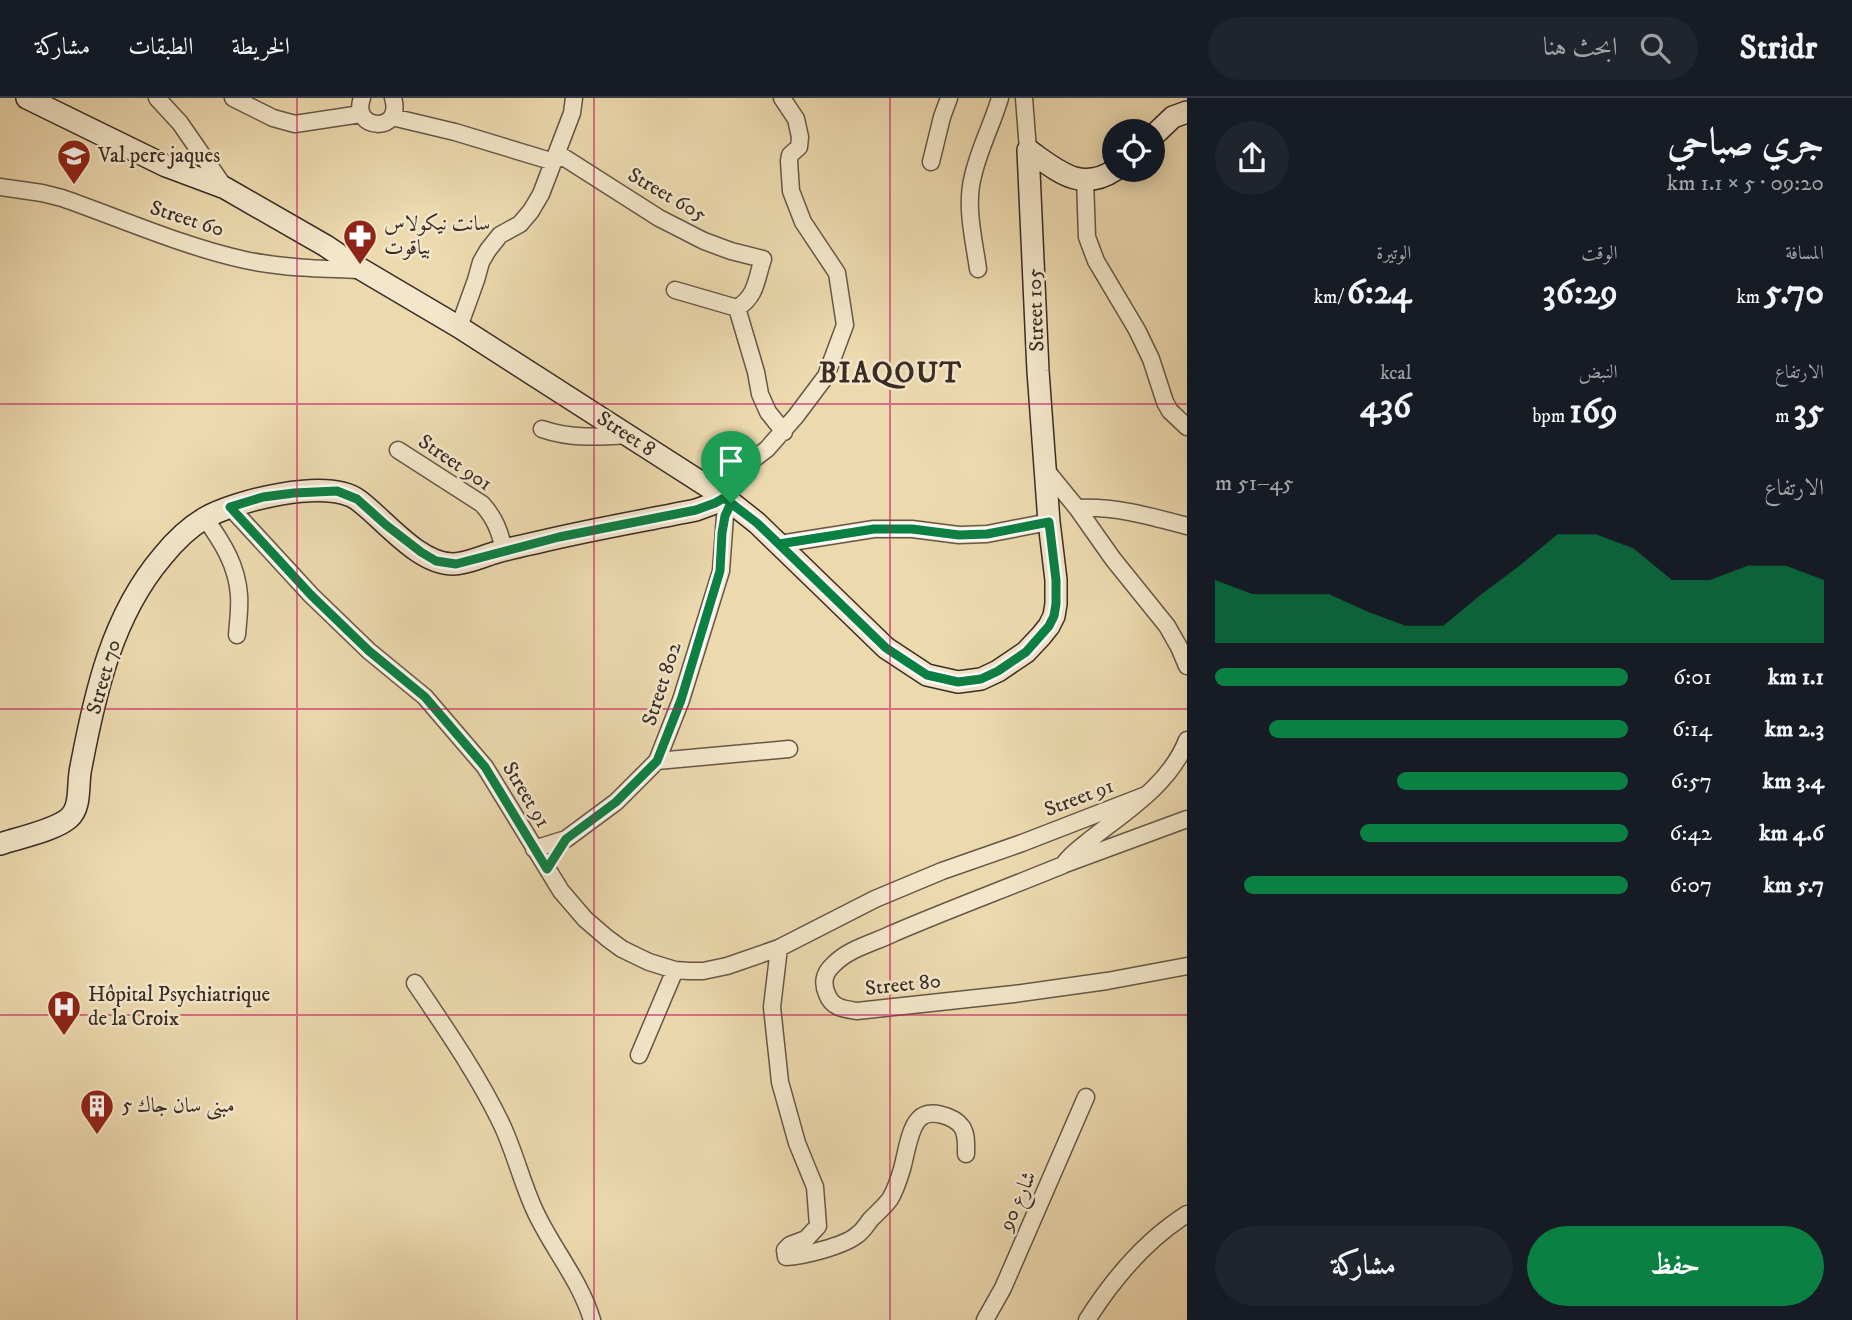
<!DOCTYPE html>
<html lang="ar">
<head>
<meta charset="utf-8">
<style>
	:root { --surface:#171b24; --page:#20242c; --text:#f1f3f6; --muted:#9ea1a6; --line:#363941; --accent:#0b8043 }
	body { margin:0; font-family:"IM FELL DW Pica",Amiri,serif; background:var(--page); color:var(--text); direction:rtl; height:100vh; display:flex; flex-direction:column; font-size:26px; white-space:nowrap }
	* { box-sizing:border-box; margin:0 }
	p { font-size:23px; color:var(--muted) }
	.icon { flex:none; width:38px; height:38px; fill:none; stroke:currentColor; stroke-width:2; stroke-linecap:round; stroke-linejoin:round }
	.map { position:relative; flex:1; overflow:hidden; direction:ltr }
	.drawer { display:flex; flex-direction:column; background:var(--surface); width:665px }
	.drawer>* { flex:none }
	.buttons { position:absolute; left:1102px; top:21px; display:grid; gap:14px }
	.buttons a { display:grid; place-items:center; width:63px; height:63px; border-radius:50%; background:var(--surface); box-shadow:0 4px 18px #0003; font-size:35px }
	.pin { position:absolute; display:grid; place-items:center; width:60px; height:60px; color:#fff; margin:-72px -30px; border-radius:50% 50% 50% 0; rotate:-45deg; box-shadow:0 0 7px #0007 }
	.pin .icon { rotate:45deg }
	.round { display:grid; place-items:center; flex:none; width:74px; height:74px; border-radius:37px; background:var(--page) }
	.summary { display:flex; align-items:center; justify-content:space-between; height:119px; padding:0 28px }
	h1 { font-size:38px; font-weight:700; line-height:52px }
	.metrics { display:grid; grid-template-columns:repeat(3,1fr); gap:10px; height:119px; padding:7px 28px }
	.metrics div { display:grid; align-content:center }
	.metrics b { font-size:35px; font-weight:700 }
	.metrics small { font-size:19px; font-weight:400 }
	.metrics p { font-size:19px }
	.chart { height:196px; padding:14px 28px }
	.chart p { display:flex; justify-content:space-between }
	.chart svg { width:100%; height:126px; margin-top:7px; fill:var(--accent); opacity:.7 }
	.button { display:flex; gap:14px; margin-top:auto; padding:14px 28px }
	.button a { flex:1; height:80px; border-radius:42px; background:var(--accent); color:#fff; font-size:28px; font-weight:700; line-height:80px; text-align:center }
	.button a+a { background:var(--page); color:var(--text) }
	ul { padding:0 28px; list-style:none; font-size:23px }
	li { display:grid; grid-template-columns:112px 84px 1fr; align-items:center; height:52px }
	li i { height:18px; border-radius:9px; background:var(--accent) }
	header { display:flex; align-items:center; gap:42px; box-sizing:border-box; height:98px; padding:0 35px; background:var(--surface); border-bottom:2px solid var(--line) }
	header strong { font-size:33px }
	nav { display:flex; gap:38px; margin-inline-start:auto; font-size:24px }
	.search { width:490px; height:63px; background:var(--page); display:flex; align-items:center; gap:18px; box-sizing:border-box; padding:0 24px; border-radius:38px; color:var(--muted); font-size:26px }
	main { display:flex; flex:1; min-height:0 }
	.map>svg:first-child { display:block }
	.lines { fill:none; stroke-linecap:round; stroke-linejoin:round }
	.street-casing { stroke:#665747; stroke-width:19 }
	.secondary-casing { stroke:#3a2c25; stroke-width:24 }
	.street { stroke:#f3e6ca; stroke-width:16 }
	.secondary { stroke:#f3e6ca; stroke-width:21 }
	.route-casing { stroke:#fff; stroke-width:14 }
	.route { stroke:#0b8043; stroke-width:9 }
	.grid { fill:none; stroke:#c2185b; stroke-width:2; stroke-opacity:0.55 }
	.labels { text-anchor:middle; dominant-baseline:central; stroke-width:5; stroke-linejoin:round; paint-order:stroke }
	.poi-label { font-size:21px; fill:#3a2c25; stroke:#f3e6ca; text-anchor:start }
	.street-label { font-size:21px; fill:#3a2c25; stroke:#f3e6ca }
	.district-label { font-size:28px; font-weight:bold; letter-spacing:2px; fill:#3a2c25; stroke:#f3e6ca }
</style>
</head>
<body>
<header>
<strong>Stridr</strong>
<div class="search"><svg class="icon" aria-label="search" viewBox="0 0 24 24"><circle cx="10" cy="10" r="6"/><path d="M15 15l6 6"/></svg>ابحث هنا</div>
<nav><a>الخريطة</a><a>الطبقات</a><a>مشاركة</a></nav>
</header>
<main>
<section class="drawer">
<div class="summary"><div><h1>جري صباحي</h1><p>09:20 · 5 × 1.1 km</p></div><a class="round"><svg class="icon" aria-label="share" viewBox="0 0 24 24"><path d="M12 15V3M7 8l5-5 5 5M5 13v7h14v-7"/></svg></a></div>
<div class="metrics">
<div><p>المسافة</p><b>5.70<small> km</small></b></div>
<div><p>الوقت</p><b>36:29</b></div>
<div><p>الوتيرة</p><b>6:24<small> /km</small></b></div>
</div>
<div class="metrics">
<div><p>الارتفاع</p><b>35<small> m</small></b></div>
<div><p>النبض</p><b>169<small> bpm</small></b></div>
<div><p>kcal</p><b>436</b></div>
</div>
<div class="chart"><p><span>الارتفاع</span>45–51 m</p>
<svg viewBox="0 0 160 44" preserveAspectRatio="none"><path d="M0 44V22L10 27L20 27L30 27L40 33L50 38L60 38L70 27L80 17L90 6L100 6L110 11L120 22L130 22L140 17L150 17L160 22V44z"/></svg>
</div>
<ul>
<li><b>1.1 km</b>6:01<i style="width:100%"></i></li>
<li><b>2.3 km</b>6:14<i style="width:87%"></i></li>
<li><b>3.4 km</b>6:57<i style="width:56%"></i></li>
<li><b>4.6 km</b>6:42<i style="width:65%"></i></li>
<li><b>5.7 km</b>6:07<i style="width:93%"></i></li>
</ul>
<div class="button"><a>حفظ</a><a>مشاركة</a></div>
</section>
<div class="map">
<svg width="1187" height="1222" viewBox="0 0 1187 1222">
	<rect width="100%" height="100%" fill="#ecd9ae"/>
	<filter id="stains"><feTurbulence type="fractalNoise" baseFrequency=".00286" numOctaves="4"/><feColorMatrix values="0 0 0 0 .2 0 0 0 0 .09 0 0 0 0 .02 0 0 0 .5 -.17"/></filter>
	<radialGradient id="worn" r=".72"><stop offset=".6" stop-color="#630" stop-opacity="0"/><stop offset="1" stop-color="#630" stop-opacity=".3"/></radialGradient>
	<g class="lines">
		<g class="street-casing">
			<path id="street" d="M157,0L180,25L225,90
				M233,0L273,20L295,26L361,16
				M362,0C350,33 404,36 393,0
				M1024,0L1028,52
				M392,19L455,34L554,64
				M557,55L659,120L704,143L731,153L763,161C756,181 757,198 737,210L756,274L760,296L768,314L784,334
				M931,64L942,19L949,0
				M1085,82L1087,139L1096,163L1137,232L1151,261L1165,304L1170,313L1187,329
				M0,89L42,95L62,100C122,121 182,148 245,162C283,170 323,171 362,172
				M978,171C974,142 965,108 973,78C979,51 992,27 1000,0
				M675,192L737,210
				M459,229L476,182L481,164L488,152L500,137L520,126L531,113L541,96L572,15L574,0
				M542,331C570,341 600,339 628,337
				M398,352L482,406C495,420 500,434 504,452
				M1046,372L1077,410L1113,461L1167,528L1179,549L1187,568
				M713,392L767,351L796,318L826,278L845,227L837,175L803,124L791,93L789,63L790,57L799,49L800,39L796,21L782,0
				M230,409L311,497L369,553L425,599L485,669L561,793L585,821L607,840L622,851L649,864L675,872L689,873H703L727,868L779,850L875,801L942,773L1022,745L1146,697
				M1077,410C1115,408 1150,418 1187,428
				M205,420C222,444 237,467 239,497C240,510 238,524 237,537
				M779,446L874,431H912L959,437L987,436L1049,424
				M1187,642C1171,684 1130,711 1096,737C1084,747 1072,754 1063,767C1007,790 950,811 894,835C874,845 849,850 833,867C824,875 822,885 827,896C832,910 844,911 857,913L1014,896L1107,883L1187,868
				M657,663L789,651
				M534,751L566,741L616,704L657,663L681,602L721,473L725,418L731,405
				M1065,766L1187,721
				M779,850L772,909L780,984L797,1045L815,1089L818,1128L806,1141L790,1147L785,1152L786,1159C803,1158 844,1148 857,1137C863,1133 867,1126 871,1121C877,1115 885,1108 890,1101C895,1093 899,1081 902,1071C906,1057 909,1031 919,1021C929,1010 954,1018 962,1029C967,1037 966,1047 966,1056
				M415,885C446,931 478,977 502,1027C515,1055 522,1085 535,1113C552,1150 580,1182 592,1222
				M639,957L675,872
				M985,1222L1003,1190L1086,999
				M1087,1222C1113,1181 1146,1142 1187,1116"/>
		</g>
		<g class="secondary-casing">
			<path id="secondary" d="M27,0L166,68L225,90L326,148L354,167L459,229L724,399L757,425L886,550L927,577L958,584L981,581L998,573L1026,554L1041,538L1049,528L1054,518L1056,506V482L1049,424L1038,273L1028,52
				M1153,38L1173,19L1187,14
				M1028,52C1057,72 1080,95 1115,72
				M0,746C18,740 56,732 69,720C82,709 77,685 81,669C95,595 112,518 162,459C174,444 188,430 205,420C235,403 328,379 358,402C384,421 418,466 453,466C466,466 481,459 494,455C507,451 521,448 535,445C588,432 642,423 696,412L715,405L724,399"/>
		</g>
		<use href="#street" class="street"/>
		<use href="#secondary" class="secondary"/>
	</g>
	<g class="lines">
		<g class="route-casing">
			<path id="route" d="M731,405L725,418L722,435L720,473L681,602L657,663L616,704L566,741L547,771L485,669L425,599L369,553L311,497L230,409L263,399L294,395L337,393L357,401L386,427L421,454L436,463L456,466L559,439L696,412L715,405L724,400L757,425L886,550L927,577L958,584L981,581L998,573L1026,554L1049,528L1054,518L1056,506V482L1049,424L987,436L959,437L912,431H874L779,446L757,425L731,405"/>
		</g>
		<use href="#route" class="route"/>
	</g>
	<path class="grid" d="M297,0V1222M594,0V1222M890,0V1222M0,306H1187M0,611H1187M0,917H1187"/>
	<defs>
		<g id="school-pin" transform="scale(1.75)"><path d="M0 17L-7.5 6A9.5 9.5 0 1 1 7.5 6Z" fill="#8f2418" stroke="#f3e6ca"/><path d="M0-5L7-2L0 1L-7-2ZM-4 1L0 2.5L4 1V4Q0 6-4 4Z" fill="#fff"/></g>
		<g id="pharmacy-pin" transform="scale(1.75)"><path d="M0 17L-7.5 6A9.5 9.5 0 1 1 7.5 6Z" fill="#8f2418" stroke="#f3e6ca"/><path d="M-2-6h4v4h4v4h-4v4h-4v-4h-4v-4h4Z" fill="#fff"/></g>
		<g id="hospital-pin" transform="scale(1.75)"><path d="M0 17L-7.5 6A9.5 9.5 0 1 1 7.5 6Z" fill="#8f2418" stroke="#f3e6ca"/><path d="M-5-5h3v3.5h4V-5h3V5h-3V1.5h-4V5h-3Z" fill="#fff"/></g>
		<g id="building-pin" transform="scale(1.75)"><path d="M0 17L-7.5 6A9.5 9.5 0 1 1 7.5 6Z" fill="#8f2418" stroke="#f3e6ca"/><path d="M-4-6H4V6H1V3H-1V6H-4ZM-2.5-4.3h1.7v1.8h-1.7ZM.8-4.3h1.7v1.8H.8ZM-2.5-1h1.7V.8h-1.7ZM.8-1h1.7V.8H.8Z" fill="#fff"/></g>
	</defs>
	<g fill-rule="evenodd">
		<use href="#school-pin" x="74" y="58"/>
		<use href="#pharmacy-pin" x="360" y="138"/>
		<use href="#hospital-pin" x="64" y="909"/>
		<use href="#building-pin" x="97" y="1008"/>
	</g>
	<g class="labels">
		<g class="poi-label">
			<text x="98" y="58">Val pere jaques</text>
			<text x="384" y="126">سانت نيكولاس<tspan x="384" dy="24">بياقوت</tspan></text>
			<text x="88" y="897">Hôpital Psychiatrique<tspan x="88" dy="24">de la Croix</tspan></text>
			<text x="122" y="1008">مبنى سان جاك 5</text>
		</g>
		<g class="street-label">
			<text transform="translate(667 97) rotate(30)">Street 605</text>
			<text transform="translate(187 121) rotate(18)">Street 60</text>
			<text transform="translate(1036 212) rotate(-92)">Street 105</text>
			<text transform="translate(626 336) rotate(33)">Street 8</text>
			<text transform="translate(455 365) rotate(34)">Street 901</text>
			<text transform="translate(104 579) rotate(-74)">Street 70</text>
			<text transform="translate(662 586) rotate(-72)">Street 802</text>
			<text transform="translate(526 697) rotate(59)">Street 91</text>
			<text transform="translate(1079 700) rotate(-21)">Street 91</text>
			<text transform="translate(903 887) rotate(-6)">Street 80</text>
			<text transform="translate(1018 1103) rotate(-66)">شارع 90</text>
		</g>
		<g class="district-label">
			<text x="891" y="275">BIAQOUT</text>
		</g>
	</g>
	<rect width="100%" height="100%" filter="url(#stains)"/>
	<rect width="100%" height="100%" fill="url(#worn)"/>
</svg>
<div class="buttons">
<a><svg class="icon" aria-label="locate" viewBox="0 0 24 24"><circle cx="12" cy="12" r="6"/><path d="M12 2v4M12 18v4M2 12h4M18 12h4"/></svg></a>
</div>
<div class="pin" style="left:731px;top:405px;background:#1e9e55"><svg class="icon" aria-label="arrive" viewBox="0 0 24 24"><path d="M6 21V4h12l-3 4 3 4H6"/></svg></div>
</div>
</main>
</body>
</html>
